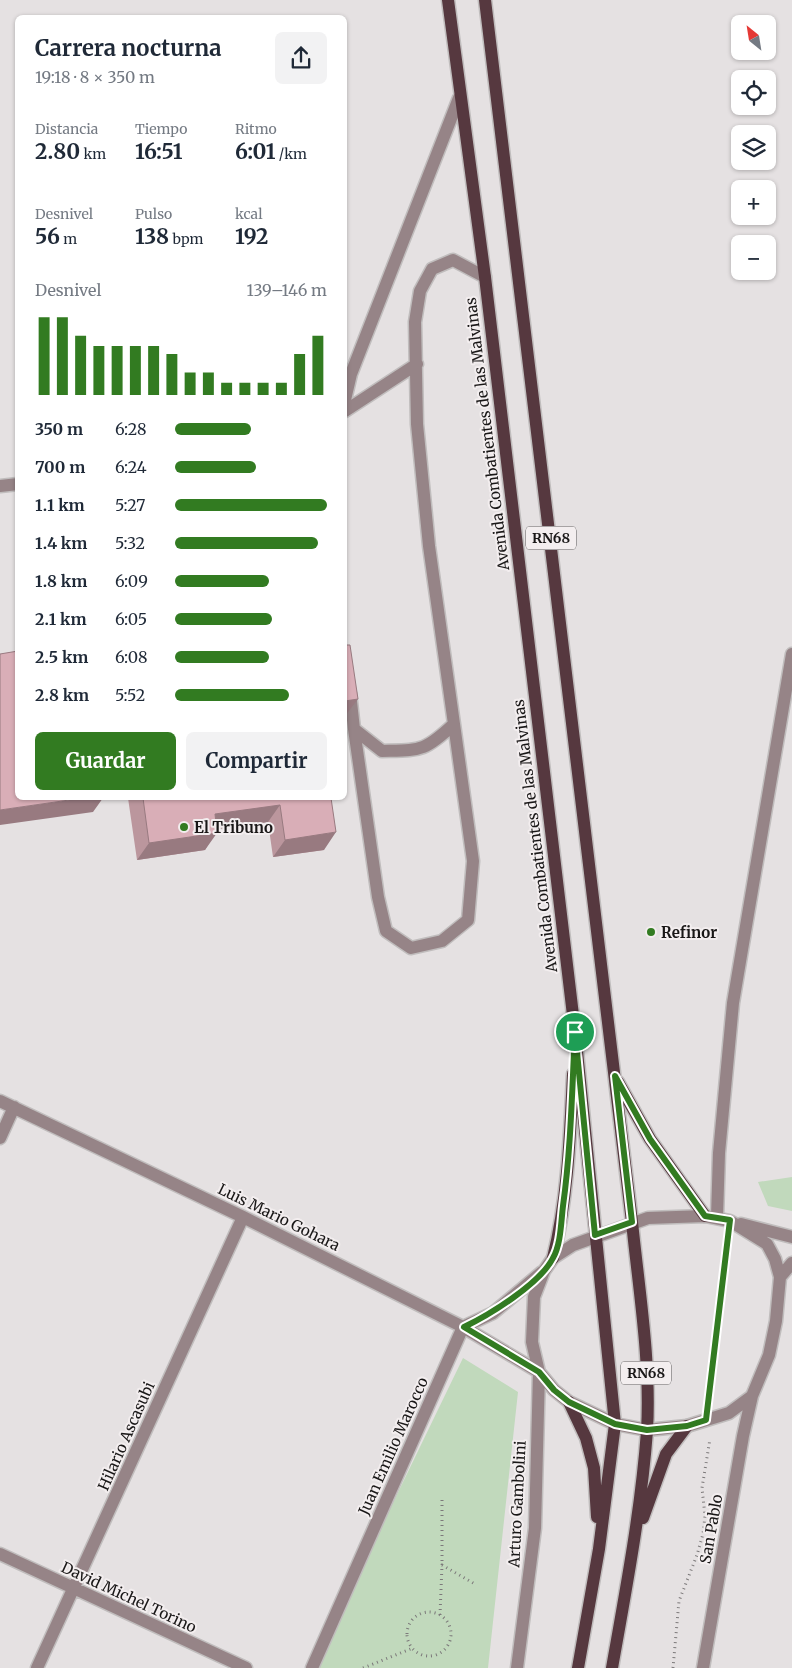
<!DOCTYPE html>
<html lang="es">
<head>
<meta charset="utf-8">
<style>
	:root { --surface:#fff; --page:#f2f2f3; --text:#1f2937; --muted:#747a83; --accent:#327b21 }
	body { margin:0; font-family:Merriweather,serif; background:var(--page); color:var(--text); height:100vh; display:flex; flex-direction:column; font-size:19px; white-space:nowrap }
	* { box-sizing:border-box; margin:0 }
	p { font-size:16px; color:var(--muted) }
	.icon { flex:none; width:28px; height:28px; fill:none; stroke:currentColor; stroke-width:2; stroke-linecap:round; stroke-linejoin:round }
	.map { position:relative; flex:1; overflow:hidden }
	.sheet { position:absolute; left:15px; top:15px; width:332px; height:785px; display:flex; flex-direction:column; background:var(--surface); border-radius:8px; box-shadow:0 1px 4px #0004 }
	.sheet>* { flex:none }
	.needle { width:32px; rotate:330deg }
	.controls { position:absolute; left:731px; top:15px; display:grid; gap:10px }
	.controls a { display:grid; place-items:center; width:45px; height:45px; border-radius:8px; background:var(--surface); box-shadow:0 1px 4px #0004; font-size:25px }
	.pin { position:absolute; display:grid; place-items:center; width:42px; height:42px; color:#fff; margin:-21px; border:2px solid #fff; border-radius:50%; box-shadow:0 1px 5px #0007 }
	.round { display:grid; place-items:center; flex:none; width:52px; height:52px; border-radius:8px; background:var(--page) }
	.head { display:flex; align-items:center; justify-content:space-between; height:85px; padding:0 20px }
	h1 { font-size:22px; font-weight:700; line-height:38px }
	.stats { display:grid; grid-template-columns:repeat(3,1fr); gap:8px; height:85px; padding:5px 20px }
	.stats div { display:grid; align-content:center }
	.stats b { font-size:21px; font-weight:700 }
	.stats small { font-size:14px; font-weight:400 }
	.stats p { font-size:14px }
	.chart { height:140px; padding:10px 20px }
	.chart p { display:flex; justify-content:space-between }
	.chart svg { width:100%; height:90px; margin-top:5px; stroke:var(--accent); stroke-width:6 }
	.cta { display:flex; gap:10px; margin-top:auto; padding:10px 20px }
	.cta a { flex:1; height:58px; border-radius:8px; background:var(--accent); color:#fff; font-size:20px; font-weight:700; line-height:58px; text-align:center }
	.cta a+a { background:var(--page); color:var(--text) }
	ul { padding:0 20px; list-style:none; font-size:16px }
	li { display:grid; grid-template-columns:80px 60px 1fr; align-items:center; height:38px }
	li i { height:12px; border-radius:6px; background:var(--accent) }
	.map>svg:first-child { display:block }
	.green { fill:#c1d9bc }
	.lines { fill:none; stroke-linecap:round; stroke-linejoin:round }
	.minor-casing { stroke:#c0bdbd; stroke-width:15 }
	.major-casing { stroke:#c0bdbd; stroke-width:15 }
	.path { stroke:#7c797a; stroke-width:3; stroke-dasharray:1 4; stroke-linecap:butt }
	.minor { stroke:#968487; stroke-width:12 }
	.major { stroke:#56383f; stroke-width:12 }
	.wall { fill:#bb969d }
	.shaded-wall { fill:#987a80 }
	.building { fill:#d9aeb7; stroke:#987a80 }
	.route-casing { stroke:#fff; stroke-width:10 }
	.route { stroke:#327b21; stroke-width:6 }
	.poi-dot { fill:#327b21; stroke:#f3eeef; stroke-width:2 }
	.labels { text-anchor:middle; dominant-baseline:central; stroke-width:4; stroke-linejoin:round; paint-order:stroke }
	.shield { fill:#f3eeef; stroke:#5a5858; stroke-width:1 }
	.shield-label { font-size:14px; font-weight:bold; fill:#191717 }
	.street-label { font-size:15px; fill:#191717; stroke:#f3eeef }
	.poi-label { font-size:15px; font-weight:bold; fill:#191717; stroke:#f3eeef; text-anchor:start }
</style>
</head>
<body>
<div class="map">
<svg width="792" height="1668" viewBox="0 0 792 1668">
	<rect width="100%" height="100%" fill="#e5e1e2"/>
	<path class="green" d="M792,1177V1211L768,1206L758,1182Z
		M463,1358L518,1392L488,1668H313Z"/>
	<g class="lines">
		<g class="minor-casing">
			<path id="minor" d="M345,400L351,374L459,98
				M345,411L417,364
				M0,486L18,484
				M350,693L354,729L382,751C421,750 424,752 454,724L429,546L417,424L415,322L420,291L432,269L453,260L485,277
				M354,729L378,897L386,931L411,948L442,941L468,920L473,861L454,724
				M0,1101L243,1217L463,1327L539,1372
				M0,1138L14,1107
				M717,1217L719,1153L733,1003L792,654
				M741,1224L792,1237
				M780,1277L792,1263
				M0,1554L246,1668
				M37,1668L243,1217
				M312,1668L463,1327L493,1313L542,1272
				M517,1668L535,1528L539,1372
				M703,1668L743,1436L752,1396L769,1355L776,1321L780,1277L775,1259L767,1244L730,1221L705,1216L648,1218L573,1245L553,1258L544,1271L534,1297L532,1342L539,1372L554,1390L569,1402L615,1424L647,1430L687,1426L729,1413L752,1396"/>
		</g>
		<g class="major-casing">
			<path id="major" d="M448,0L485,277L575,1032L615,1424L599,1549L578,1668
				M485,0L632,1222C639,1291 651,1362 647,1431C641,1511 626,1589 612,1668
				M618,1082L650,1139L705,1216
				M553,1258C568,1198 570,1136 573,1074
				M569,1402L586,1438L594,1468L597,1517
				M643,1518L666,1454L687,1426"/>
		</g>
		<path class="path" d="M708,1398L727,1241
			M442,1500V1565
			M407 1634a22 22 0 1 1 44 0a22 22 0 1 1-44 0Z
			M440,1615L442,1565L475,1584
			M363,1668L413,1648
			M673,1668L679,1601L697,1555L703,1534L705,1516L702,1488L710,1439"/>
		<use href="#minor" class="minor"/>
		<use href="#major" class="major"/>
	</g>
	<path class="wall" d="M128,798H331L324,850L273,857L268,822L217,829L205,850L137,860Z"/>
	<path class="shaded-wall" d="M358,699L345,716V701Z
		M83,798H103L93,812L0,825V810Z
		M280,805L268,822L202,831L215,814Z
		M336,832L324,850L273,857L285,840Z
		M217,833L205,850L137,860L149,843Z"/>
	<path class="building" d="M345,645H350L358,699L345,701Z
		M18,651V798H83L0,810V654Z
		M143,798H331L336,832L285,840L280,805L215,814L217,833L149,843Z"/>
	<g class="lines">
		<g class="route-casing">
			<path id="route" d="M575,1032L595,1235L632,1222L615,1076L650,1139L705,1216L730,1220L706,1420L687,1426L647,1430L615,1424L569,1402L554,1390L539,1372L464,1327C489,1315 540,1284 553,1258C561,1244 561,1222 563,1206C571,1148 572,1090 575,1032Z"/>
		</g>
		<use href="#route" class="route"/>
	</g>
	<g class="poi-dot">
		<circle cx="184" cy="827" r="5"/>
		<circle cx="651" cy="932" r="5"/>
	</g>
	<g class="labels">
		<g class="shield">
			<rect x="526" y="526.5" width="50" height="23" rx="4"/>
			<rect x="621" y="1361.5" width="50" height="23" rx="4"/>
		</g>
		<g class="shield-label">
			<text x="551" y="538">RN68</text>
			<text x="646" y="1373">RN68</text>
		</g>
		<g class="street-label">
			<text transform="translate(487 434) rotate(-97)">Avenida Combatientes de las Malvinas</text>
			<text transform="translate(535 836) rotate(-97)">Avenida Combatientes de las Malvinas</text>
			<text transform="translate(279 1217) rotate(26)">Luis Mario Gohara</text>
			<text transform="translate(126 1436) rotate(-66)">Hilario Ascasubi</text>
			<text transform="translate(393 1446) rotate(-66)">Juan Emilio Marocco</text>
			<text transform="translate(517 1504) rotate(-87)">Arturo Gambolini</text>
			<text transform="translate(711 1529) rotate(-80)">San Pablo</text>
			<text transform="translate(129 1597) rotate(25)">David Michel Torino</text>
		</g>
		<g class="poi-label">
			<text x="194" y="827">El Tribuno</text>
			<text x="661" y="932">Refinor</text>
		</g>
	</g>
</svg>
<div class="controls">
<a><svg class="needle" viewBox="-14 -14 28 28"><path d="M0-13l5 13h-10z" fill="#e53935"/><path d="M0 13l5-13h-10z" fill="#747a83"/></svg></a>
<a><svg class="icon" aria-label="locate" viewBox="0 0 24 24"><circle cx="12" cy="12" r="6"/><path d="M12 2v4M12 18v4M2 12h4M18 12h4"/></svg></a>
<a><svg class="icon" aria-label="layers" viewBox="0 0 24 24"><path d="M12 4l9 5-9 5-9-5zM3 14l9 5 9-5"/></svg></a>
<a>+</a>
<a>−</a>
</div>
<div class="pin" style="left:575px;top:1032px;background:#1e9e55"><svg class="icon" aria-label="arrive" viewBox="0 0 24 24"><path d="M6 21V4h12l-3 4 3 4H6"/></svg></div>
<section class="sheet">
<div class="head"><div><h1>Carrera nocturna</h1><p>19:18 · 8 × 350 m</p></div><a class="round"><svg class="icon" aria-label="share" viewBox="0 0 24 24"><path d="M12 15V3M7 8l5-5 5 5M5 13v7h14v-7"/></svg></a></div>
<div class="stats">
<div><p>Distancia</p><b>2.80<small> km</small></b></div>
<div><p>Tiempo</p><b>16:51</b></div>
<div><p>Ritmo</p><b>6:01<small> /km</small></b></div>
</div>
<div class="stats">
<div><p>Desnivel</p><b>56<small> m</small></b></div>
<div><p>Pulso</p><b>138<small> bpm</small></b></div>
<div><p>kcal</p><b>192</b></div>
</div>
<div class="chart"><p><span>Desnivel</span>139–146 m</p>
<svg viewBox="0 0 160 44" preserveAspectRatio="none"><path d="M5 44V6M15 44V6M25 44V15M35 44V20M45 44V20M55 44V20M65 44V20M75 44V24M85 44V33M95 44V33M105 44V38M115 44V38M125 44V38M135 44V38M145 44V24M155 44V15"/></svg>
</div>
<ul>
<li><b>350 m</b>6:28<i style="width:50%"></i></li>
<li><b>700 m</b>6:24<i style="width:53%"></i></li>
<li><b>1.1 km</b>5:27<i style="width:100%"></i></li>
<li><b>1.4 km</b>5:32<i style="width:94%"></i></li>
<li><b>1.8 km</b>6:09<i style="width:62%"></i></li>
<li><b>2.1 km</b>6:05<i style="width:64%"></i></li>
<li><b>2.5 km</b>6:08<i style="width:62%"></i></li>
<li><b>2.8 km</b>5:52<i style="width:75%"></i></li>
</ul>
<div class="cta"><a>Guardar</a><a>Compartir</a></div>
</section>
</div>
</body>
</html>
